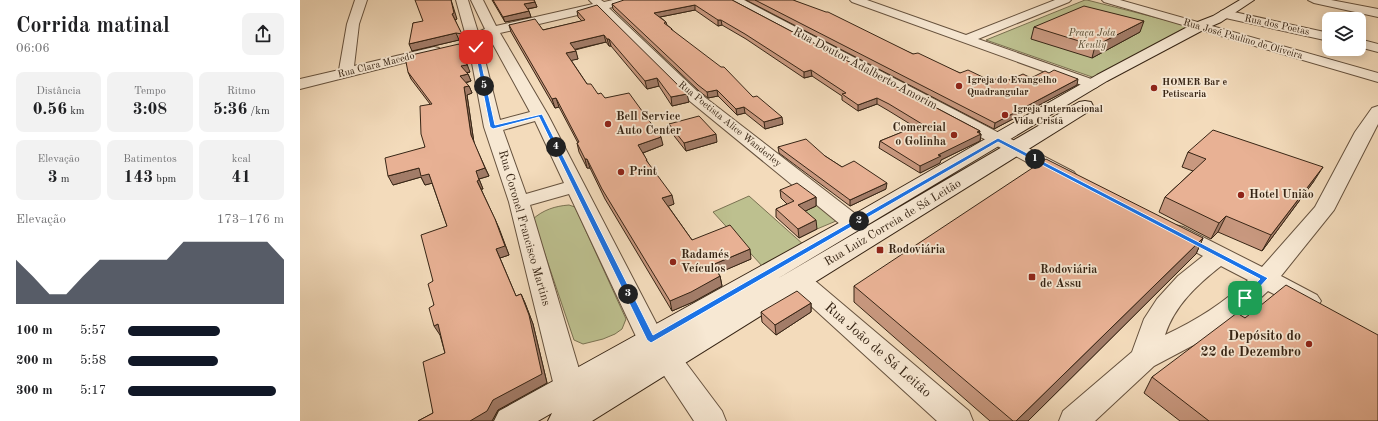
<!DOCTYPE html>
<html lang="pt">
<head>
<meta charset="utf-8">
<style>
	:root { --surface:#fff; --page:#f2f2f2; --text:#202124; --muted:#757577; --accent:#111827 }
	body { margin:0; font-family:"Old Standard TT",serif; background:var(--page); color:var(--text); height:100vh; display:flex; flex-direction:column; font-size:15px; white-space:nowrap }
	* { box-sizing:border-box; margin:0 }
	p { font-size:13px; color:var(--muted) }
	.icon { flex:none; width:22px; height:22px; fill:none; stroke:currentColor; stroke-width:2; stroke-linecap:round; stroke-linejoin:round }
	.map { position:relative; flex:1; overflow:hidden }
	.side { display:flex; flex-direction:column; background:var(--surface); width:300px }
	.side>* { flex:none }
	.tools { position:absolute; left:1022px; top:12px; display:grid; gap:8px }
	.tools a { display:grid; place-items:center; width:44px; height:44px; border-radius:8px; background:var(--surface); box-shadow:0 2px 10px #0003; font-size:20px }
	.pin { position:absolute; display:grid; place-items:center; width:34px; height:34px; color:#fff; margin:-17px; border-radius:8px; box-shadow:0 2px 6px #0006 }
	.km { position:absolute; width:20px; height:20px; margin:-10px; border-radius:50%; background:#222; color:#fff; font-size:11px; line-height:20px; text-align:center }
	.round { display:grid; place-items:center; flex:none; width:42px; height:42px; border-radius:8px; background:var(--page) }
	.summary { display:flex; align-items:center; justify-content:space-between; height:68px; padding:0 16px }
	h1 { font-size:22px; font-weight:700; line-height:30px }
	.figures { display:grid; grid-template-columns:repeat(3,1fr); gap:6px; height:68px; padding:4px 16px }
	.figures div { display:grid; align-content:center; border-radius:8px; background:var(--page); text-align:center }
	.figures b { font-size:17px; font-weight:700 }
	.figures small { font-size:11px; font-weight:400 }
	.figures p { font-size:11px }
	.chart { height:112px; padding:8px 16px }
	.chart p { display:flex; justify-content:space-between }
	.chart svg { width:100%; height:72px; margin-top:4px; fill:var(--accent); opacity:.7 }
	ul { padding:0 16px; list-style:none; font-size:13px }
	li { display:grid; grid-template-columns:64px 48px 1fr; align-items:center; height:30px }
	li i { height:10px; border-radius:5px; background:var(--accent) }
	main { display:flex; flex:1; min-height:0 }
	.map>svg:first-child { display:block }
	.green { fill:#bdc08f; stroke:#7a7252 }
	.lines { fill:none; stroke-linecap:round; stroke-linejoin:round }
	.minor-casing { stroke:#66523e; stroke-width:2 }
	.secondary-casing { stroke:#372515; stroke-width:2 }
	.minor { fill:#f7e8d3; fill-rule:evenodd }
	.secondary { fill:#f7e8d3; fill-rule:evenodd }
	.wall { fill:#c8987f; stroke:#372515 }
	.shaded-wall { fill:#a27c68; stroke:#372515 }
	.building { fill:#e8b194; stroke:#372515 }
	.route { fill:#1a73e8; stroke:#fff }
	.poi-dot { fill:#8f2418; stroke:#f7e8d3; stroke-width:1.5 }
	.labels { text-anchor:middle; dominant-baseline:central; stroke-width:3.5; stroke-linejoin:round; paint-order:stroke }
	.far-street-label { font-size:10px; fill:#372515; stroke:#f7e8d3 }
	.far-park-label { font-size:10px; font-style:italic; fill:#584c34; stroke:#f7e8d3 }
	.far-poi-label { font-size:10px; font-weight:bold; fill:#372515; stroke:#f7e8d3; text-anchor:start }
	.street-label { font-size:12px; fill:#372515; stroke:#f7e8d3 }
	.poi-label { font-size:12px; font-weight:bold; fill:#372515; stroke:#f7e8d3; text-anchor:start }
	.near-poi-label { font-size:14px; font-weight:bold; fill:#372515; stroke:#f7e8d3; text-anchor:end }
	.near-street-label { font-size:14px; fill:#372515; stroke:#f7e8d3 }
</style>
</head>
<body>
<main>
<section class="side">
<div class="summary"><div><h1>Corrida matinal</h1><p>06:06</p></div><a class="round"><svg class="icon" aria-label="share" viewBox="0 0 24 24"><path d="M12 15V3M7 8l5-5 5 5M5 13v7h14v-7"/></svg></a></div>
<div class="figures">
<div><p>Distância</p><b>0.56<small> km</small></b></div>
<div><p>Tempo</p><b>3:08</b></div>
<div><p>Ritmo</p><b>5:36<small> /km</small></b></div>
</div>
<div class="figures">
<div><p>Elevação</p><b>3<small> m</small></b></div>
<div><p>Batimentos</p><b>143<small> bpm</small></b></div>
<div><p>kcal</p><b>41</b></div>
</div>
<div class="chart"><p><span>Elevação</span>173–176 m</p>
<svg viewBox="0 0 160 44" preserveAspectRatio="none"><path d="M0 44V17L10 27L20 38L30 38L40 27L50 17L60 17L70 17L80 17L90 17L100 6L110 6L120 6L130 6L140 6L150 6L160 17V44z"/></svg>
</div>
<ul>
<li><b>100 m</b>5:57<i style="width:59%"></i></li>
<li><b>200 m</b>5:58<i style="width:58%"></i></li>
<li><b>300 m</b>5:17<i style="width:95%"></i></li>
</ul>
</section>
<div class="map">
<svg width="1078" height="421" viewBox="0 0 1078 421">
	<rect width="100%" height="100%" fill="#f3dbbb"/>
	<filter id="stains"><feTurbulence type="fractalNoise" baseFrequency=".005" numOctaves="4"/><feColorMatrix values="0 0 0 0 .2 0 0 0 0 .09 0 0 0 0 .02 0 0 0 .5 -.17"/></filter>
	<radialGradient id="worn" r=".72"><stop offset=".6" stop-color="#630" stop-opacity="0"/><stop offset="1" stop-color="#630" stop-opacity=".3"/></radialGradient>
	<path class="green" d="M785,0H787L889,26L795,78L686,40Z
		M449,196L504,245L463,267L413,212Z
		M269,205L275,207L326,319L322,329L315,334L303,339L283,344L274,340L233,219C243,210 255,206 269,205Z
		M518,205L536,221L517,229L499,214Z"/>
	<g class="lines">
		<g class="minor-casing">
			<path id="minor" d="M55,0H67L59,24L54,66L134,47L139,48L141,51L139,54L0,89V79L39,70L47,24Z
				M156,0H168L178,32L185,29L171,0H183L196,26L293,4L289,0H301L304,2L313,0H334L332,2L309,8L398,92L562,219L565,224L562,229L554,231L546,229L386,98L299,10L200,33L248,115L365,340L361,347L351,350L341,347L269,194L230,205L284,386L279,395L269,398L259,395L254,386L209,202L184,127L169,47ZM189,37L230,112L200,120L180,40ZM235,121L264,183L226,194L203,130Z
				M429,0H444L774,172L777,176L774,180L767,182L760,180L431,2Z
				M550,0H567L666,35L755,0H771L769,2L678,39L797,81L800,84L797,87L792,89L787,87L552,2Z
				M802,0H820L1078,73V82L804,2Z
				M1008,0H1031L1078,9V17L1014,3Z
				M925,10L1029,33V41L921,17L919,14L921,11Z
				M1059,39L1078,44V52L1059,47Z
				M1078,106V124L1034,210L981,276L1017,295L1021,301L1017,307L1008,310L999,307L968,291L954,304L905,339L854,366L795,421H759L763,411L832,352L844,319L857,299L878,276L903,256L867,237L864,232L867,227L875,225L883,227L962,267L1015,207L1055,132L1072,108ZM921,266L948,280C924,303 895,321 865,335C875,305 897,285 921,266Z
				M498,272L507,274L669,411L673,421H637L489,286L486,280L489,274Z
				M367,348L377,351L422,411L426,421H394L353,359L357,351Z"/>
		</g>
		<g class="secondary-casing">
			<path id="secondary" d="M940,0H954L921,22L905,29L807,81L477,279L779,102L785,101L791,102L793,106L791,110L292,421H248L252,413L238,421H194L199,411L546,219L797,75L895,23L913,16Z"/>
		</g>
		<use href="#minor" class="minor"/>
		<use href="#secondary" class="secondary"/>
	</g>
	<path class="wall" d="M192,0H234L237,7L228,9L231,17L205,22Z
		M432,0L680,131L679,133L681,134L680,141L641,160L640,163L620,173L579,148L580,141L615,127L589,111L577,104L558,111L542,100V96L512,76L504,78L446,39L422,25L418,26L395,10L360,17L366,22L367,25L372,29V30L453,97L483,124L465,129L445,113L437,115L418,96L408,98L399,91L313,9L312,4Z
		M446,0H493L613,54L660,73L691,81L710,80L731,78L777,85L694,129Z
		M277,11L389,102L372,106L359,86L347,89L311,46H309L306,42L275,50L278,59L271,60L287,84L298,94L305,98L363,145L343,153L348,163L374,204L368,206L392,240L451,259L418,273L420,276L422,286L393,302L372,311L305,199L290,168H287L279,152L277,143H278L259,107L255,108L211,32L209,25L243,30L282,21L278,17Z
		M157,19L155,20L164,40H159L112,51L113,23Z
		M734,27L840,32L792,58L731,39Z
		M108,72H170L167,73L168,74L171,81L166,83L169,86L172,93L167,95L174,143L189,176L179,179L183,189H181L199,228L209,255L200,258L216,296L221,294L225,303L233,324L247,383L198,410L192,421H118L133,413L145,353L140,335L134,305L133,281L147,226L132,183L125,185L121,177L93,185L125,147L130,104L111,79Z
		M369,124L417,142L386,151L371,132Z
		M478,147L525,156L542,167L586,189L550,206L479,153Z
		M888,152L1014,181L962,251L918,232L911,239L859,212L865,197L893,171L882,167Z
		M480,190L516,197V206L505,211L517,229L499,238L476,217V209L487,204L481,198Z
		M903,238L896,254L728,421H690L554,302V286Z
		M511,303V312L476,335L462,322L461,312Z
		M945,318L1078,421H880L844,393L852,377Z"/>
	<path class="shaded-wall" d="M151,0L157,19L155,20L152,14Z
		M235,2L237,7L226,9L224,4Z
		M395,5V10L355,18L354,13Z
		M229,11L231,17L205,22L203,17Z
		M418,20H421L422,25L418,26Z
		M844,21L840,32L792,58L795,46Z
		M156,33L159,40L112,51L109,44Z
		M304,35L306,42L272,50L270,43Z
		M307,39H309L311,46H309Z
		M162,51L170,72L164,73L161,66Z
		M276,51L278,59L269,61L266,53Z
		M511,70L512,76L504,78V72Z
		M168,74L171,81L163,83L160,76Z
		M357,78L359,86L347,89L345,81Z
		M778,79L777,85L694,129L695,123Z
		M169,86L172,93L167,95L174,143L171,135L164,87Z
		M417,90L418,96L408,98L407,92Z
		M387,94L389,102L372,106L371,97Z
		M256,98L259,107L255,108L252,99Z
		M577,98V104L558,111V105Z
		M444,107L445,113L437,115L436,109Z
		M482,117L483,124L465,129L464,122Z
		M680,131L679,135L681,134L680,141L641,160L640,163L620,173V166L638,155Z
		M416,134L417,142L386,151L384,143Z
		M361,137L363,145L340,154L338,145Z
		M285,159H287L290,168H287Z
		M1023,167L1014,181L962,251L971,235Z
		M119,168L129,174L133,183L125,185L121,177L93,185L88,176Z
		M185,168L189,176L179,179L183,189H181L177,181L176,171Z
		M587,183L586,189L550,206V200Z
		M372,195L374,204L364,208L362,198Z
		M516,197V206L499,214L498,205Z
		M926,216L918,232L911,239L919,223Z
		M195,219L209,255L200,258L196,249Z
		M516,220L517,229L499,238L498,229Z
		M903,238L896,254L728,421H716Z
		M450,249L451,259L414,275L412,265Z
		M420,276L422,286L393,302L372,311L370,301Z
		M221,294L225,303L233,324L247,383L198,410L192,421H170Z
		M511,303V312L476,335L475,325Z
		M138,324L143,333L140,335L134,326Z"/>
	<path class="building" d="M115,0H151L154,13L152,14L162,34L156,33L109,44L113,23L123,21Z
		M193,0H234L235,2L224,4L229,11L203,17Z
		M324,0H432L680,131L677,132L681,134L638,155L641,156L620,166L580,141L622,124L589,104L577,98L558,105L542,94L546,93L511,70L504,72L445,34L421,20H418L395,5L354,13L366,22L364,23L372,29H371L421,67H424L453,97L457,96L482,117L464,122L444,107L436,109L417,90L407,92L398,85L312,4Z
		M455,0H493L526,12H528L613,54L618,53L660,73L668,70L691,81L701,77L710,80L723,74L731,78L745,71L749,73L754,70L778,79L695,123Z
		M297,5L387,94L371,97L357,78L345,81L309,39H307L304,35L270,43L276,51L266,53L287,84H291L298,94L301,93L305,98L329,93L361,137L338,145L347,160H346L372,195L362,198L392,240L430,225L450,249L412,265L420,276L391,292L370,301L302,189L287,159H285L277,143L279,142L256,98L252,99L209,25L235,19L243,30L285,20L277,11Z
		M784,6L844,21L795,46L734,27Z
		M159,44L167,65L161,66L168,74L160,76L169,86L164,87L171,135L185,168L176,171L179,180L177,181L195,219L205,246L196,249L216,296L221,294L229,315L242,374L193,400L187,411L170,421H118L133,413L123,362L145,353L138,324L134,326L129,308L134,305L128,284L133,281L121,235L147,226L129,174L121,176L119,168L88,176L85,158L125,147L121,134L120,106L132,104L108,72L106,62L107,56Z
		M399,116L416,134L384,143L369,124Z
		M913,130L1023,167L971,235L926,216L919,223L865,197L906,159L888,152Z
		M506,139L525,156L542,167L554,161L587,183L550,200L478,147Z
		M746,159L903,238L716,421H713L554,286Z
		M497,183L516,197L498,205L516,220L498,229L476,209L494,201L480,190Z
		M986,285L1078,335V421H909L852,377L937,313L945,318Z
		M497,291L511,303L475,325L461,312Z"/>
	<path class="route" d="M176,46L178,47L195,125L242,114L353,335L698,138L968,278L948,300H942V296L960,279L698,142L351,343L347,340L239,117L193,129L190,127L174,47Z"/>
	<g class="poi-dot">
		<circle cx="659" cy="86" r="4"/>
		<circle cx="854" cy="88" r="4"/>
		<circle cx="705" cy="115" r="4"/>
		<circle cx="308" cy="124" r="4"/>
		<circle cx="654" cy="135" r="4"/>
		<circle cx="321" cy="172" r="4"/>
		<circle cx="941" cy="195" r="4"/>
		<rect x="576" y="246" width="8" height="8" rx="2"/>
		<circle cx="373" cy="262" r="4"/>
		<rect x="728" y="273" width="8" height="8" rx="2"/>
		<circle cx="1009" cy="344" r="4"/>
	</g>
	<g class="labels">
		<g class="far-street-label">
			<text transform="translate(977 25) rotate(12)">Rua dos Poetas</text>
			<text transform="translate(943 39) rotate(16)">Rua José Paulino de Oliveira</text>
			<text transform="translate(76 65) rotate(-14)">Rua Clara Macedo</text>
			<text transform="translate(430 124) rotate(39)">Rua Poetista Alice Wanderley</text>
		</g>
		<g class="far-park-label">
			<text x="792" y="33">Praça Jota<tspan x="792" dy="12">Keully</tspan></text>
		</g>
		<g class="far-poi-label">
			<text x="667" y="80">Igreja do Evangelho<tspan x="667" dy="12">Quadrangular</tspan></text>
			<text x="862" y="82">HOMER Bar e<tspan x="862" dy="12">Petiscaria</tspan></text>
			<text x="713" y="109">Igreja Internacional<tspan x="713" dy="12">Vida Cristã</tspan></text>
		</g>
		<g class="street-label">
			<text transform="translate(565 69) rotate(28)">Rua Doutor Adalberto Amorim</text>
			<text transform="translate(593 223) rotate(-31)">Rua Luiz Correia de Sá Leitão</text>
			<text transform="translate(224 228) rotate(74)">Rua Coronel Francisco Martins</text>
		</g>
		<g class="poi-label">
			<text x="316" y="117">Bell Service<tspan x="316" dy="14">Auto Center</tspan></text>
			<text x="646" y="128" text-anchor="end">Comercial<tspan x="646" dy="14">o Golinha</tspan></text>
			<text x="329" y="172">Print</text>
			<text x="949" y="195">Hotel União</text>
			<text x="588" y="250">Rodoviária</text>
			<text x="381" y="255">Radamés<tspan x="381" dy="14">Veículos</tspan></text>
			<text x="740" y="270">Rodoviária<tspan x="740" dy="14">de Assu</tspan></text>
		</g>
		<g class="near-poi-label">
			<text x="1001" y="336">Depósito do<tspan x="1001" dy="16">22 de Dezembro</tspan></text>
		</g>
		<g class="near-street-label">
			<text transform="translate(578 350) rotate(41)">Rua João de Sá Leitão</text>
		</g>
	</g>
	<rect width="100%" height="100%" filter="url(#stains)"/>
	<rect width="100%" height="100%" fill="url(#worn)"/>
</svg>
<div class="tools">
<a><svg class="icon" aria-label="layers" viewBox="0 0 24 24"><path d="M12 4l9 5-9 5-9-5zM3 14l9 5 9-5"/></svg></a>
</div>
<div class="pin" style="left:945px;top:298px;background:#1e9e55"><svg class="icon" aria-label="arrive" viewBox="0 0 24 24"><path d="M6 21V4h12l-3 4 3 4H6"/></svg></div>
<div class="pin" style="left:176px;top:47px;background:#d93025"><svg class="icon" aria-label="check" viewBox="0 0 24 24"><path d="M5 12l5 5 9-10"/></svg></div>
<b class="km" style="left:735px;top:159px">1</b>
<b class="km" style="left:559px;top:221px">2</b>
<b class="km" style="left:328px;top:294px">3</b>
<b class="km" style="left:256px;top:147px">4</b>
<b class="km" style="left:184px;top:86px">5</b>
</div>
</main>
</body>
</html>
